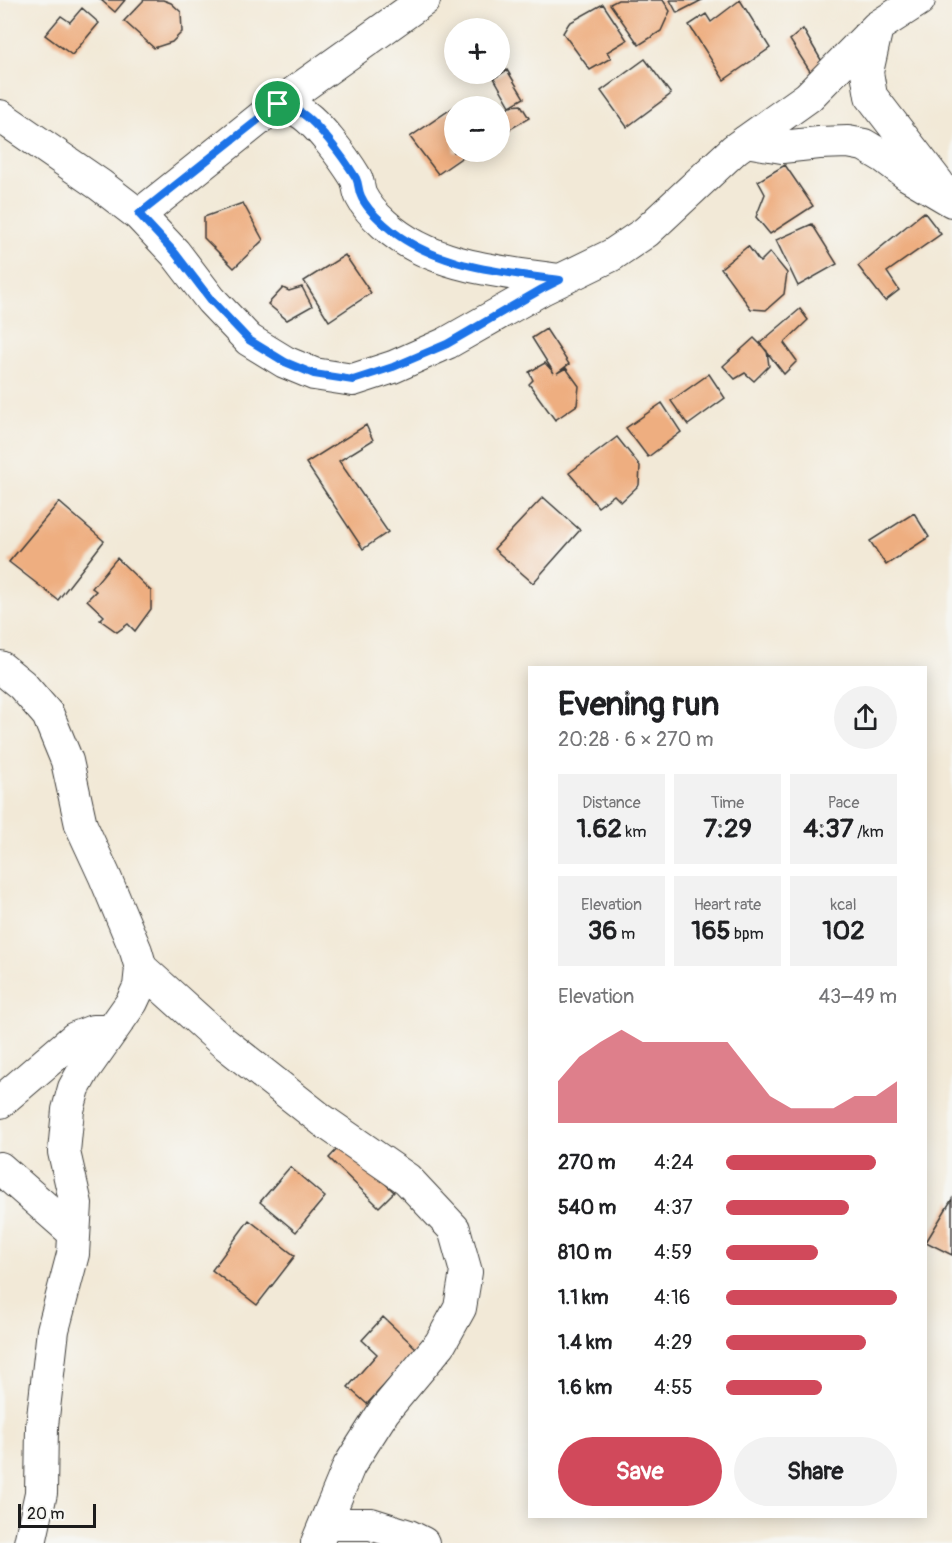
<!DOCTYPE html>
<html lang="en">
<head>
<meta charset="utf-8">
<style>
	:root { --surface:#fff; --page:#f2f2f2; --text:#202124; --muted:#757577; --accent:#d1495b }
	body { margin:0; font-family:Pangolin,sans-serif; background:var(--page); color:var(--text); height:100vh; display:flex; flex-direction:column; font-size:22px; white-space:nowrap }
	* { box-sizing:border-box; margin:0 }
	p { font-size:20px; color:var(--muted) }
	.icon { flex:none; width:33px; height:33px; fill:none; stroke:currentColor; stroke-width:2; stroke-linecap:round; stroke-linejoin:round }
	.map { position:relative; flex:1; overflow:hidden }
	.side { position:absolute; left:528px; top:666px; width:399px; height:852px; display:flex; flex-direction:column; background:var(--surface); border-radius:0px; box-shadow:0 3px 15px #0003 }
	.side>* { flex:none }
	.buttons { position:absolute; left:444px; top:18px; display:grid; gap:12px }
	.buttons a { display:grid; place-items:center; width:66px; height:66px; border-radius:50%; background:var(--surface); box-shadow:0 3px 15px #0003; font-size:30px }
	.scale { position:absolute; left:18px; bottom:15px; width:78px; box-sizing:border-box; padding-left:6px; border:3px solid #1c1c1c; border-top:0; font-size:16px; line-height:21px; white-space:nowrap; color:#1c1c1c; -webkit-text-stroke:4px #f6f6f2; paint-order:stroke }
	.pin { position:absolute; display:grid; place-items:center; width:51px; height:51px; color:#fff; margin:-26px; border:3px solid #fff; border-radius:50%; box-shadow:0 2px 6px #0007 }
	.round { display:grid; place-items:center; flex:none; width:63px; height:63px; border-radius:32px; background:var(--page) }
	.headline { display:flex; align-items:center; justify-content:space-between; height:102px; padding:0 30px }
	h1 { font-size:33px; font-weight:700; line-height:45px }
	.metrics { display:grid; grid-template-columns:repeat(3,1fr); gap:9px; height:102px; padding:6px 30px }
	.metrics div { display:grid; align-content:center; border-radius:0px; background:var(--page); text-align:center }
	.metrics b { font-size:26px; font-weight:700 }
	.metrics small { font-size:16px; font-weight:400 }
	.metrics p { font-size:16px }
	.chart { height:168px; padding:12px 30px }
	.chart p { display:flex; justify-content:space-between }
	.chart svg { width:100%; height:108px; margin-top:6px; fill:var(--accent); opacity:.7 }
	.action { display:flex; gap:12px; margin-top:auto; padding:12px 30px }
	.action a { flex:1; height:69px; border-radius:36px; background:var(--accent); color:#fff; font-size:24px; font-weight:700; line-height:69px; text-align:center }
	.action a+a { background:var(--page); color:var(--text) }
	ul { padding:0 30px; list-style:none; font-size:20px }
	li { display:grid; grid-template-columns:96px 72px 1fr; align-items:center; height:45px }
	li i { height:15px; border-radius:8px; background:var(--accent) }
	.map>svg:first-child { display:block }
	.building { fill:#eeae80 }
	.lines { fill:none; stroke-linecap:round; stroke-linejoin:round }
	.minor-casing { stroke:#3c3b38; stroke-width:34 }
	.minor { stroke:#fff; stroke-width:32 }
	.route-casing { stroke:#fff; stroke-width:12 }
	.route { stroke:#1a73e8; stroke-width:8 }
</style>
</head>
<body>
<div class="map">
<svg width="952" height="1543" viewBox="0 0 952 1543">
	<rect width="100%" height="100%" fill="#f6f6f2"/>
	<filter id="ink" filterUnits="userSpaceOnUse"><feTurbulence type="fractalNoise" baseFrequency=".0167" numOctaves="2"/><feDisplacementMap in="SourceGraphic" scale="12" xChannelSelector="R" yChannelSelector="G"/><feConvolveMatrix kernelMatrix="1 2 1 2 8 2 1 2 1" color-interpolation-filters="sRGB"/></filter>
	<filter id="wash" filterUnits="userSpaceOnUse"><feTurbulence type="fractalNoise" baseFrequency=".008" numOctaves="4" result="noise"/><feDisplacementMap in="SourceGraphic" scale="24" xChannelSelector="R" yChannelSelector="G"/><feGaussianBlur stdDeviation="1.35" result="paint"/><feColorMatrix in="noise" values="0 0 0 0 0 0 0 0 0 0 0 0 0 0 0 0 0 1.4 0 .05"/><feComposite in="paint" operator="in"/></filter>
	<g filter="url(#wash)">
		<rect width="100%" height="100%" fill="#f2e9d7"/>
		<g id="blocks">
			<path class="building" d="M101,0H125L115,12Z
				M144,0H163L171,3L181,12L182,32L172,42L154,48L124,21Z
				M618,0H663L670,11L661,31L639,45L610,4Z
				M670,0H702L677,13Z
				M740,0L770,48L724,80L689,25L706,14L711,22Z
				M603,4L627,40L607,52L611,58L590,70L563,33L569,23Z
				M82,8L99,23L72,55L45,35L61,16L70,22Z
				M803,29L824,65L813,76L790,40Z
				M645,59L671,94L627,127L601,91Z
				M507,70L524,98L510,106L494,78Z
				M521,105L529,118L500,135V113L510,106Z
				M454,107V152H470L438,174L410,137Z
				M785,165L813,206L770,234L756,217L765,194L758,181Z
				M243,203L263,240L234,268L204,238V217Z
				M924,212L941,234L887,272L899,290L885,301L858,266Z
				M812,224L837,264L798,286L776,240Z
				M748,246L760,262L770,252L787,273L784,294L766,310L751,309L721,268Z
				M345,255L371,293L329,321L304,281Z
				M302,287L312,306L287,320L268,304L283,288L289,291Z
				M800,309L808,320L784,343L797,361L784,374L760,343Z
				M546,329L569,364L557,373L566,368L579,386L577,405L555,420L529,384L533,380L529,372L545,363L554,373L532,338Z
				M754,338L767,351L769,366L754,381L745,373L735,379L723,366Z
				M709,374L725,398L688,425L671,401Z
				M662,403L681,432L648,457L626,428Z
				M366,425L373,440L339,461L388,532L363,549L306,463Z
				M617,437L640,466L639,485L621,502L614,495L598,507L569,473Z
				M543,497L580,530L533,583L494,549Z
				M59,502L104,541L58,600L9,562Z
				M914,513L929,537L886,565L870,541Z
				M117,558L151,591V609L135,631L128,624L117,632L100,620L104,616L87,600L96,591L92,588Z
				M343,1143L394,1192L379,1207L329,1158Z
				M290,1167L325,1197L296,1232L260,1202Z
				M952,1199V1255L926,1242Z
				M249,1220L295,1256L257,1305L212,1270Z
				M383,1317L417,1349L367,1404L348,1387L377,1354L362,1340Z"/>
		</g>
	</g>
	<g filter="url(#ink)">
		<use href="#blocks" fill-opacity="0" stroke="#3c3b38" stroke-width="1.5"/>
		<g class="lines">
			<g class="minor-casing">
				<path id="minor" d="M877,27L867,72L871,96L938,183
					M278,104C284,106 290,107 296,110C315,118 345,160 356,178C359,184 358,190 361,196C366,206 375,216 384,224C430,267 502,272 560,280
					M0,116L100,185L139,215L175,253L211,300L249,340L285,362L314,374L353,380L393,367L447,343L542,289L612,255L646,232L735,149L808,97L877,27L919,0
					M746,141L782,147L819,143L848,142L864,145L884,157L908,175L952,201
					M139,215L278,104L424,0
					M0,667L22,685L48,715L67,761L81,825L105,877L136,951L141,968L139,987L132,1002L84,1070L74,1088L68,1110L64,1152L76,1204L73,1254L53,1330L42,1426L41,1493L30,1543
					M141,968L223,1042L322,1120L407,1179L454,1229L466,1272L460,1308L440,1344L384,1411L349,1466L317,1543
					M0,1102L75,1038L93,1031H111
					M0,1168L74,1233
					M326,1524H371L409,1536L423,1543"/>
			</g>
			<use href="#minor" class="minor"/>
		</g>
	</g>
	<g class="lines" filter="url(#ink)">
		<g class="route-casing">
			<path id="route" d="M278,104C284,106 290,107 296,110C315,118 345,160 356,178C359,184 358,190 361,196C365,206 375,216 384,224C431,267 501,272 560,280L542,289L447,344L393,367L353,380L314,374L285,362L249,340L211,300L175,253L139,214Z"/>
		</g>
		<use href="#route" class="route"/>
	</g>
</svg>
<div class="buttons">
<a>+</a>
<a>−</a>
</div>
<div class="scale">20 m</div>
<div class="pin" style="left:278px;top:104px;background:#1e9e55"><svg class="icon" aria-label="arrive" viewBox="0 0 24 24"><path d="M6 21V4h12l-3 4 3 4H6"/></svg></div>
<section class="side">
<div class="headline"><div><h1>Evening run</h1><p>20:28 · 6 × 270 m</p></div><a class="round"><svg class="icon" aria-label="share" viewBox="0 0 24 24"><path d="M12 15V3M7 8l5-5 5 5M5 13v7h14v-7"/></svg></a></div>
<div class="metrics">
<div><p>Distance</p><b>1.62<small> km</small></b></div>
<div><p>Time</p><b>7:29</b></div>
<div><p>Pace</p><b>4:37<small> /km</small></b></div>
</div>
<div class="metrics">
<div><p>Elevation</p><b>36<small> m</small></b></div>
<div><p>Heart rate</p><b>165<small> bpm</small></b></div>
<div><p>kcal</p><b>102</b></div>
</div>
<div class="chart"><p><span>Elevation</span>43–49 m</p>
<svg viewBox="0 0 160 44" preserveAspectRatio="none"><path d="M0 44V27L10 17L20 11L30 6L40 11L50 11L60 11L70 11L80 11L90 22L100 33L110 38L120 38L130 38L140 33L150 33L160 27V44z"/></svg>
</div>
<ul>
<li><b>270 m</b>4:24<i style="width:88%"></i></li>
<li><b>540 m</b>4:37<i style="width:72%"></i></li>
<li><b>810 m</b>4:59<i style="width:54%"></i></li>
<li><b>1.1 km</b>4:16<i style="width:100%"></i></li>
<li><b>1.4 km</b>4:29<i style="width:82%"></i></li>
<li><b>1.6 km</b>4:55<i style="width:56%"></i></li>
</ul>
<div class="action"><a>Save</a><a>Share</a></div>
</section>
</div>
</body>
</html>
